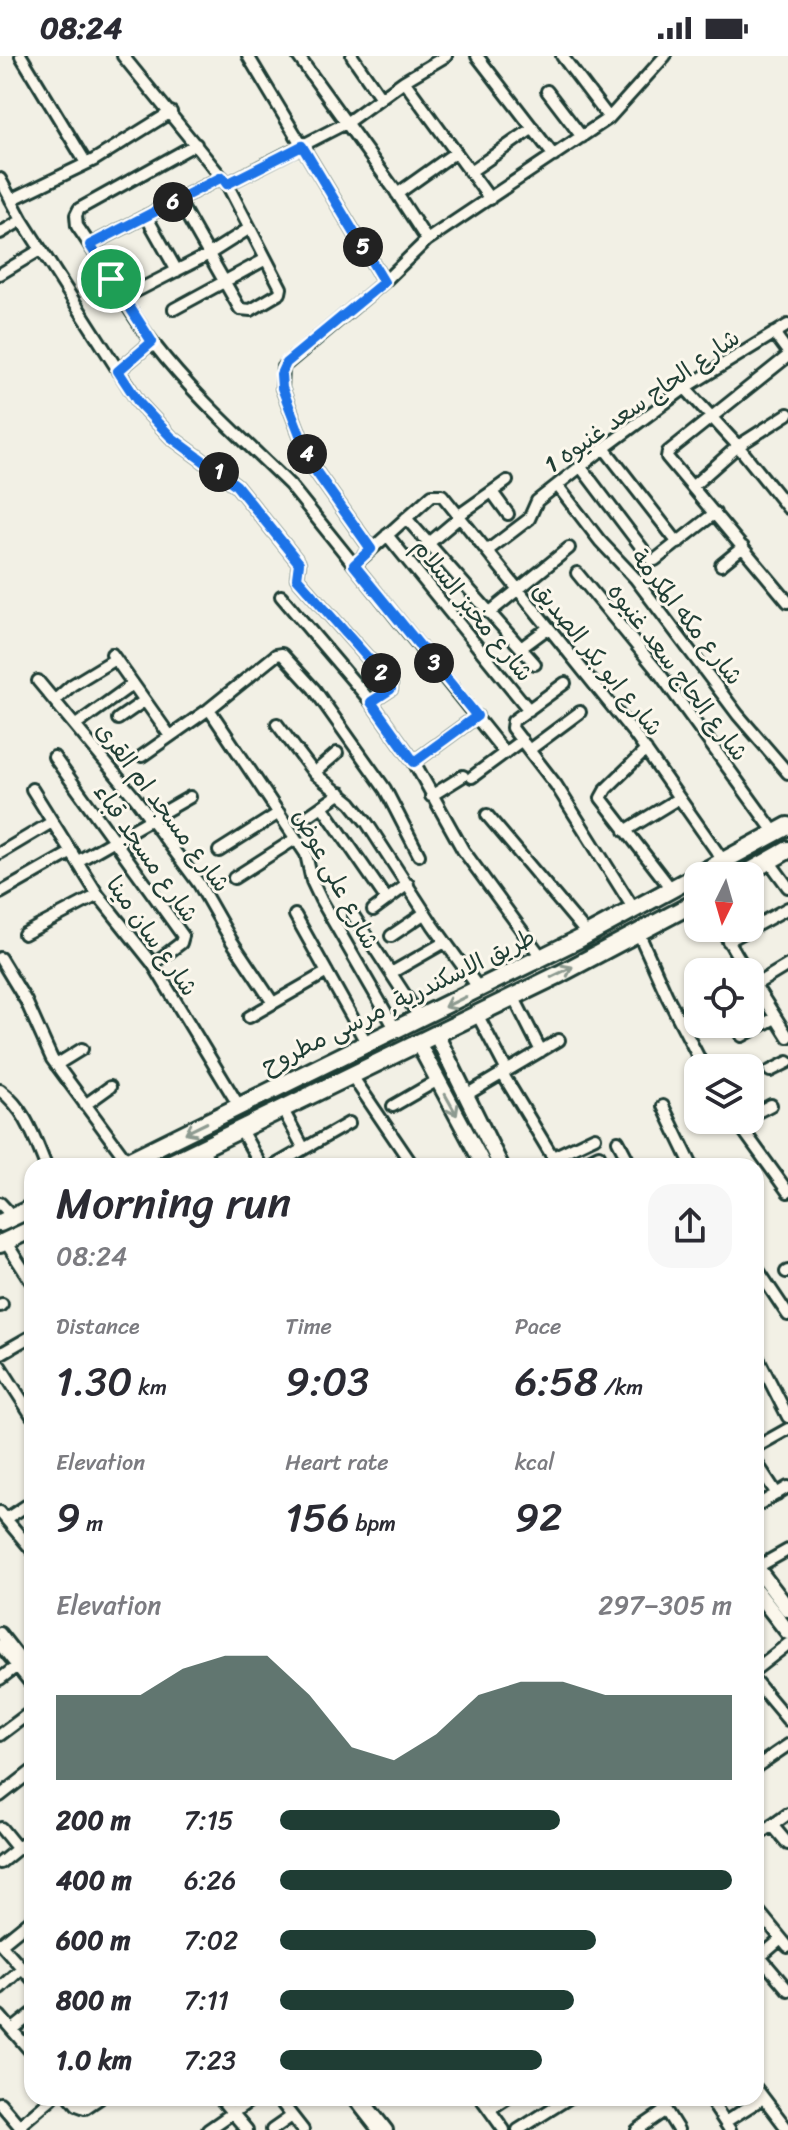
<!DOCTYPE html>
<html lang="en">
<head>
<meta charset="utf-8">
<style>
	:root { --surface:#fff; --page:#f7f7f7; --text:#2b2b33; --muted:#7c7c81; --accent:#1f3d34 }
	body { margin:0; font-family:Sriracha,"Playpen Sans Arabic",sans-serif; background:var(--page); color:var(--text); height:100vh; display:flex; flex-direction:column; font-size:30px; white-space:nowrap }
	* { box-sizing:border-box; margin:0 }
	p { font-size:26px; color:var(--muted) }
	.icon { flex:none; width:44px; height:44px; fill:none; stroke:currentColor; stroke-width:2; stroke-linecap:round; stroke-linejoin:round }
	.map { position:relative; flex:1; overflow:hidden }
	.side { position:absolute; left:24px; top:1102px; width:740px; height:948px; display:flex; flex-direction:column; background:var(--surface); border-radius:24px; box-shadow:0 2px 6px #0004 }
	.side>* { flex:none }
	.needle { width:52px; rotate:185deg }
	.buttons { position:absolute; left:684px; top:806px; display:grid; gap:16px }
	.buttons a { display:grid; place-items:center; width:80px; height:80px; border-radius:16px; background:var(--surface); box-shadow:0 2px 6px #0004; font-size:40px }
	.pin { position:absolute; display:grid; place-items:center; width:68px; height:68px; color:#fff; margin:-34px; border:4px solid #fff; border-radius:50%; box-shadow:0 2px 8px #0007 }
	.km { position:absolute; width:40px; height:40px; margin:-20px; border-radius:50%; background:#222; color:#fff; font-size:22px; line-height:40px; text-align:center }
	.round { display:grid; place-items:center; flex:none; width:84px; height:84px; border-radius:24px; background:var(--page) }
	.headline { display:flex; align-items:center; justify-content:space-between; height:136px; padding:0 32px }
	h1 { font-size:44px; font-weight:600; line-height:60px }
	.metrics { display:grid; grid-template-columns:repeat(3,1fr); gap:12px; height:136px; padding:8px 32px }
	.metrics div { display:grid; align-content:center }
	.metrics b { font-size:40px; font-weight:600 }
	.metrics small { font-size:22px; font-weight:400 }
	.metrics p { font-size:22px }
	.chart { height:224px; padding:16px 32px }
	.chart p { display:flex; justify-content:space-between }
	.chart svg { width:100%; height:144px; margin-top:8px; fill:var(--accent); opacity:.7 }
	ul { padding:0 32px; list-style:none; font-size:26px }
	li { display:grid; grid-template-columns:128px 96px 1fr; align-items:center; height:60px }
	li i { height:20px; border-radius:10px; background:var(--accent) }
	.status { display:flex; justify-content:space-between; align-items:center; height:56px; padding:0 40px; background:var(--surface); direction:ltr }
	.status svg { height:22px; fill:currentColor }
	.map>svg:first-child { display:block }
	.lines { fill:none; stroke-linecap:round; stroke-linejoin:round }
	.minor-casing { stroke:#1f3d34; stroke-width:16 }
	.tertiary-casing { stroke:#1f3d34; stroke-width:20 }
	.primary-casing { stroke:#1f3d34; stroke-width:22 }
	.minor { stroke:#fbf7ec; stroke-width:10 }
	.tertiary { stroke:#fbf7ec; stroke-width:14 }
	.primary { stroke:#fbf7ec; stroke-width:16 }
	.oneway { stroke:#8d9a90 }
	.route-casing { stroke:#fff; stroke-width:16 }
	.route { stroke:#1a73e8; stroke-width:10 }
	.labels { text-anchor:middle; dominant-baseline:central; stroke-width:6; stroke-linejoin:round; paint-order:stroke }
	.street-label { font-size:24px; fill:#1f3d34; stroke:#fbf7ec }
</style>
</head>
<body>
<div class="status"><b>08:24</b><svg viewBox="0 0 49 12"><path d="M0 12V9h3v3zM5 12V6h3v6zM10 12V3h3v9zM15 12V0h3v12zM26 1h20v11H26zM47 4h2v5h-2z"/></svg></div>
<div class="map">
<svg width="788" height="2074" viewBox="0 0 788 2074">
	<rect width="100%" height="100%" fill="#f2f0e5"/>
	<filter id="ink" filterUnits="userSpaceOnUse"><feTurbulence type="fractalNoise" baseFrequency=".0125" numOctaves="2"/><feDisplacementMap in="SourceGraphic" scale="16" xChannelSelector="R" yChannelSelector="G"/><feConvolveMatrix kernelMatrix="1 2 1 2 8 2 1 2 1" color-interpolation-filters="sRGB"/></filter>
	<g filter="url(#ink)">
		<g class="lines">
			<g class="minor-casing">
				<path id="minor" d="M21,0L86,107
					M123,0L227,128L281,232L280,237L251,254L240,253L178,144
					M248,0L384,226
					M298,0L394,133L427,184
					M352,0L381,42
					M477,0L554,100
					M562,0L609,62
					M404,25L490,143
					M547,35L582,81
					M196,88L79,153L76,159L77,170C104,208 125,251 154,288C194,340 243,383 290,429L505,697
					M470,116L533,72
					M0,123L22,164L139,347L171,381L236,429L299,507L297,522L391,628V633L371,646
					M227,128L346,67L404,25L446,0
					M397,138L456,96
					M11,144L94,104L171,56
					M146,160L177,215
					M0,177L22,164
					M90,189L222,121
					M0,218L40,194
					M123,242L209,198L250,172
					M174,253L266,203
					M774,277L788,296
					M788,300L668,396L667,401L788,546
					M118,315L152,286
					M685,332L738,390L788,452
					M604,392L678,487
					M580,410L651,504H655L715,457
					M557,429L600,485L635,522L738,659L788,717
					M693,430L738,390L788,358
					M492,436L508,458
					M459,459L507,425
					M406,462L535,608
					M387,479L529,654
					M428,488L460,461
					M371,493L312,410L282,332L283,311L384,226L427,184L609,62L665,0
					M487,495L529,463L537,445L604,392L685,332L788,269
					M354,509L432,439H442L635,679L724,806
					M721,509L743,491
					M577,517L660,618L775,777
					M281,540L371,646L414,706L463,794L542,902
					M489,557L569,492
					M521,592L548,572
					M112,598L170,680
					M38,625L135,742L199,828L231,884L273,947
					M565,627L513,665L512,672L556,729L635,855
					M55,644L72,629L115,603
					M209,653L306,798L312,825L321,844L396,974
					M118,663L144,645
					M277,668L314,717L351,747L367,767L433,869L480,934
					M76,669L133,628
					M529,694L580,656
					M646,694L606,733L601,742L672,834
					M142,700L209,653L276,599L282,598L314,633L385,733L419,799
					M54,701L183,880L181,887L153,908
					M414,706L477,660
					M314,717L337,697
					M472,721L522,684
					M32,733L98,839L153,908L239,1050
					M431,740L463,720
					M322,750L387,844
					M487,759L588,879
					M305,762L341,737
					M625,775L679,742
					M219,795L279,757
					M0,797L52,766
					M78,805L190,741
					M769,805L788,831
					M234,822L295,783
					M0,837L72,796
					M373,854L408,828
					M295,859L367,988
					M353,859L420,962
					M721,872L747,916
					M24,878L98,839
					M639,878L667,940L704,1012
					M391,880L425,857
					M728,885L788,852
					M0,902L26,945L52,1003L127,1105
					M391,917L445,886
					M750,921L788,981
					M755,929L788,909
					M513,940L541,995
					M477,958L507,1015
					M249,961L327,916
					M742,980L775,962
					M56,1009L82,993
					M770,1015L788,1006
					M502,1017L558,1110
					M352,1020L413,1110
					M0,1034C26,1054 34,1081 46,1110
					M466,1039L559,984
					M85,1049L110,1031
					M393,1050L438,1024
					M663,1050L692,1110
					M283,1054L304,1093
					M750,1060L771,1049
					M736,1064L788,1136
					M241,1074L261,1110
					M618,1085L631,1110
					M201,1093L214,1110
					M553,1101L595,1081
					M274,1110L349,1067
					M577,1110L599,1099
					M0,1147L13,1161
					M5,1185L32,1227
					M756,1211L788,1259
					M786,1216L788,1215
					M0,1250L2,1248
					M0,1298L28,1282
					M756,1298L788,1361
					M0,1310L32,1360
					M756,1391L788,1373
					M756,1406L777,1438
					M756,1450L788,1431
					M0,1456L32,1494
					M6,1463L32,1446
					M756,1512L788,1494
					M0,1577L32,1618
					M0,1589L32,1629
					M756,1613L788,1588
					M0,1623L17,1610
					M756,1626L788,1664
					M0,1679L32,1655
					M756,1711L788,1689
					M0,1740L32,1715
					M772,1769L788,1788
					M1,1772L18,1793
					M756,1781L788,1758
					M0,1807L32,1781
					M756,1852L788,1891
					M781,1883L760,1901L788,1934
					M0,1887L32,1923
					M1,1888L32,1863
					M0,1932L22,1912
					M0,1960L32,1997
					M12,1974L32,1958
					M756,2032L788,2074
					M71,2042L77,2049L85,2052L100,2042
					M220,2042L247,2074
					M278,2042L303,2074
					M353,2042L378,2074
					M362,2042L387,2074
					M481,2042L504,2074
					M658,2042L678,2074
					M709,2042L730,2074
					M0,2047L22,2073
					M490,2053L507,2042
					M725,2066L763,2042
					M19,2070L52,2042
					M208,2074L254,2042
					M272,2074L292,2060
					M518,2074L569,2042
					M637,2074L666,2054"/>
			</g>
			<g class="tertiary-casing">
				<path id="tertiary" d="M436,978L501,1110
					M418,987L484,1110
					M756,1511L788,1553
					M756,1535L788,1576"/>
			</g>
			<g class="primary-casing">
				<path id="primary" d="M742,820L788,794
					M118,1110L579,883L788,770
					M165,1110L560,918L698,845
					M0,1167L32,1152
					M0,1188L32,1173"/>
			</g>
			<use href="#minor" class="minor"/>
			<use href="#tertiary" class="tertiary"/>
			<use href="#primary" class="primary"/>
		</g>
		<defs><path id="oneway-shaft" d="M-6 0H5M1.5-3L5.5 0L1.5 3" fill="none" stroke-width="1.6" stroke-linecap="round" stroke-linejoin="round" transform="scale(2)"/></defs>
		<g class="oneway">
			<use href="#oneway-shaft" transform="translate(562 916) rotate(-26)"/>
			<use href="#oneway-shaft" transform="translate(455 946) rotate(154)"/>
			<use href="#oneway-shaft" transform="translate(451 1049) rotate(61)"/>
			<use href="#oneway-shaft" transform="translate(196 1072) rotate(154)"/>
		</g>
	</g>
	<g class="lines" filter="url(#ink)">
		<g class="route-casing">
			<path id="route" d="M302,90L384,226L286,307L281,318L282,332L312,410L371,493L354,509L477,660L414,706L371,646L391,633V628L297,522L299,507L236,429L171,381L139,347L118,315L152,286L90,189L222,121L227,128Z"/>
		</g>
		<use href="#route" class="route"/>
	</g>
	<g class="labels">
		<g class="street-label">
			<text transform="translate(642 345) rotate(-35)">شارع الحاج سعد غنيوه 1</text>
			<text transform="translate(473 554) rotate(51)">شارع مخبز السلام</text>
			<text transform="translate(687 561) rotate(52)">شارع مكه المكرمة</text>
			<text transform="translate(598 603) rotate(51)">شارع ابو بكر الصديق</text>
			<text transform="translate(678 616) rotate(53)">شارع الحاج سعد غنيوه</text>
			<text transform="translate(163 751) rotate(53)">شارع مسجد ام القرى</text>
			<text transform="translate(146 797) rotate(55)">شارع مسجد قباء</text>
			<text transform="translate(336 823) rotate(62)">شارع على عوض</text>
			<text transform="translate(152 880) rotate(55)">شارع سان مينا</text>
			<text transform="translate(398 945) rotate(-26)">طريق الاسكندرية, مرسى مطروح</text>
		</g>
	</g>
</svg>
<div class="buttons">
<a><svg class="needle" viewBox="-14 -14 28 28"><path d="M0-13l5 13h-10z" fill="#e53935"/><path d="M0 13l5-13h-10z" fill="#7c7c81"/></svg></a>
<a><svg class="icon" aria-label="locate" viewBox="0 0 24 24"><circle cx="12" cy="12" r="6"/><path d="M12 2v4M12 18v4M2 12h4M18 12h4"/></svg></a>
<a><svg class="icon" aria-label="layers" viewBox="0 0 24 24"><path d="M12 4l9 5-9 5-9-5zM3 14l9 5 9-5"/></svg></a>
</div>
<div class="pin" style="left:111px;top:223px;background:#1e9e55"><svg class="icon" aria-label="arrive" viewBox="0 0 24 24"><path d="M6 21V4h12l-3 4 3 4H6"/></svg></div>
<b class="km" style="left:219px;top:416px">1</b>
<b class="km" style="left:381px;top:617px">2</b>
<b class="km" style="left:434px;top:607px">3</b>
<b class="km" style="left:307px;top:398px">4</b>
<b class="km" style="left:363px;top:191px">5</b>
<b class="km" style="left:173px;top:146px">6</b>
<section class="side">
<div class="headline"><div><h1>Morning run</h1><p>08:24</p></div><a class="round"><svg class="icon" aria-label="share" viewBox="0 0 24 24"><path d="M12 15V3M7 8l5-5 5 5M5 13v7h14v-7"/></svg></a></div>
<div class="metrics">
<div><p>Distance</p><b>1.30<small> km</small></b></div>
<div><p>Time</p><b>9:03</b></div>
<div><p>Pace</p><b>6:58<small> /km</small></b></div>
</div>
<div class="metrics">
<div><p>Elevation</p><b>9<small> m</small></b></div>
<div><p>Heart rate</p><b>156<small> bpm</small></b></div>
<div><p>kcal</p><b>92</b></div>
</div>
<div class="chart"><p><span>Elevation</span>297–305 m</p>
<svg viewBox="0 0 160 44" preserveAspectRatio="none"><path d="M0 44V18L10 18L20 18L30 10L40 6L50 6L60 18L70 34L80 38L90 30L100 18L110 14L120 14L130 18L140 18L150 18L160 18V44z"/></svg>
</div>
<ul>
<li><b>200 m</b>7:15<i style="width:62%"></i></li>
<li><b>400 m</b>6:26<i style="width:100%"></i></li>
<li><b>600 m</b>7:02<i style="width:70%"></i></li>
<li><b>800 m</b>7:11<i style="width:65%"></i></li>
<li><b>1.0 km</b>7:23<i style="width:58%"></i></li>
</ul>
</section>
</div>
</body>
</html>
